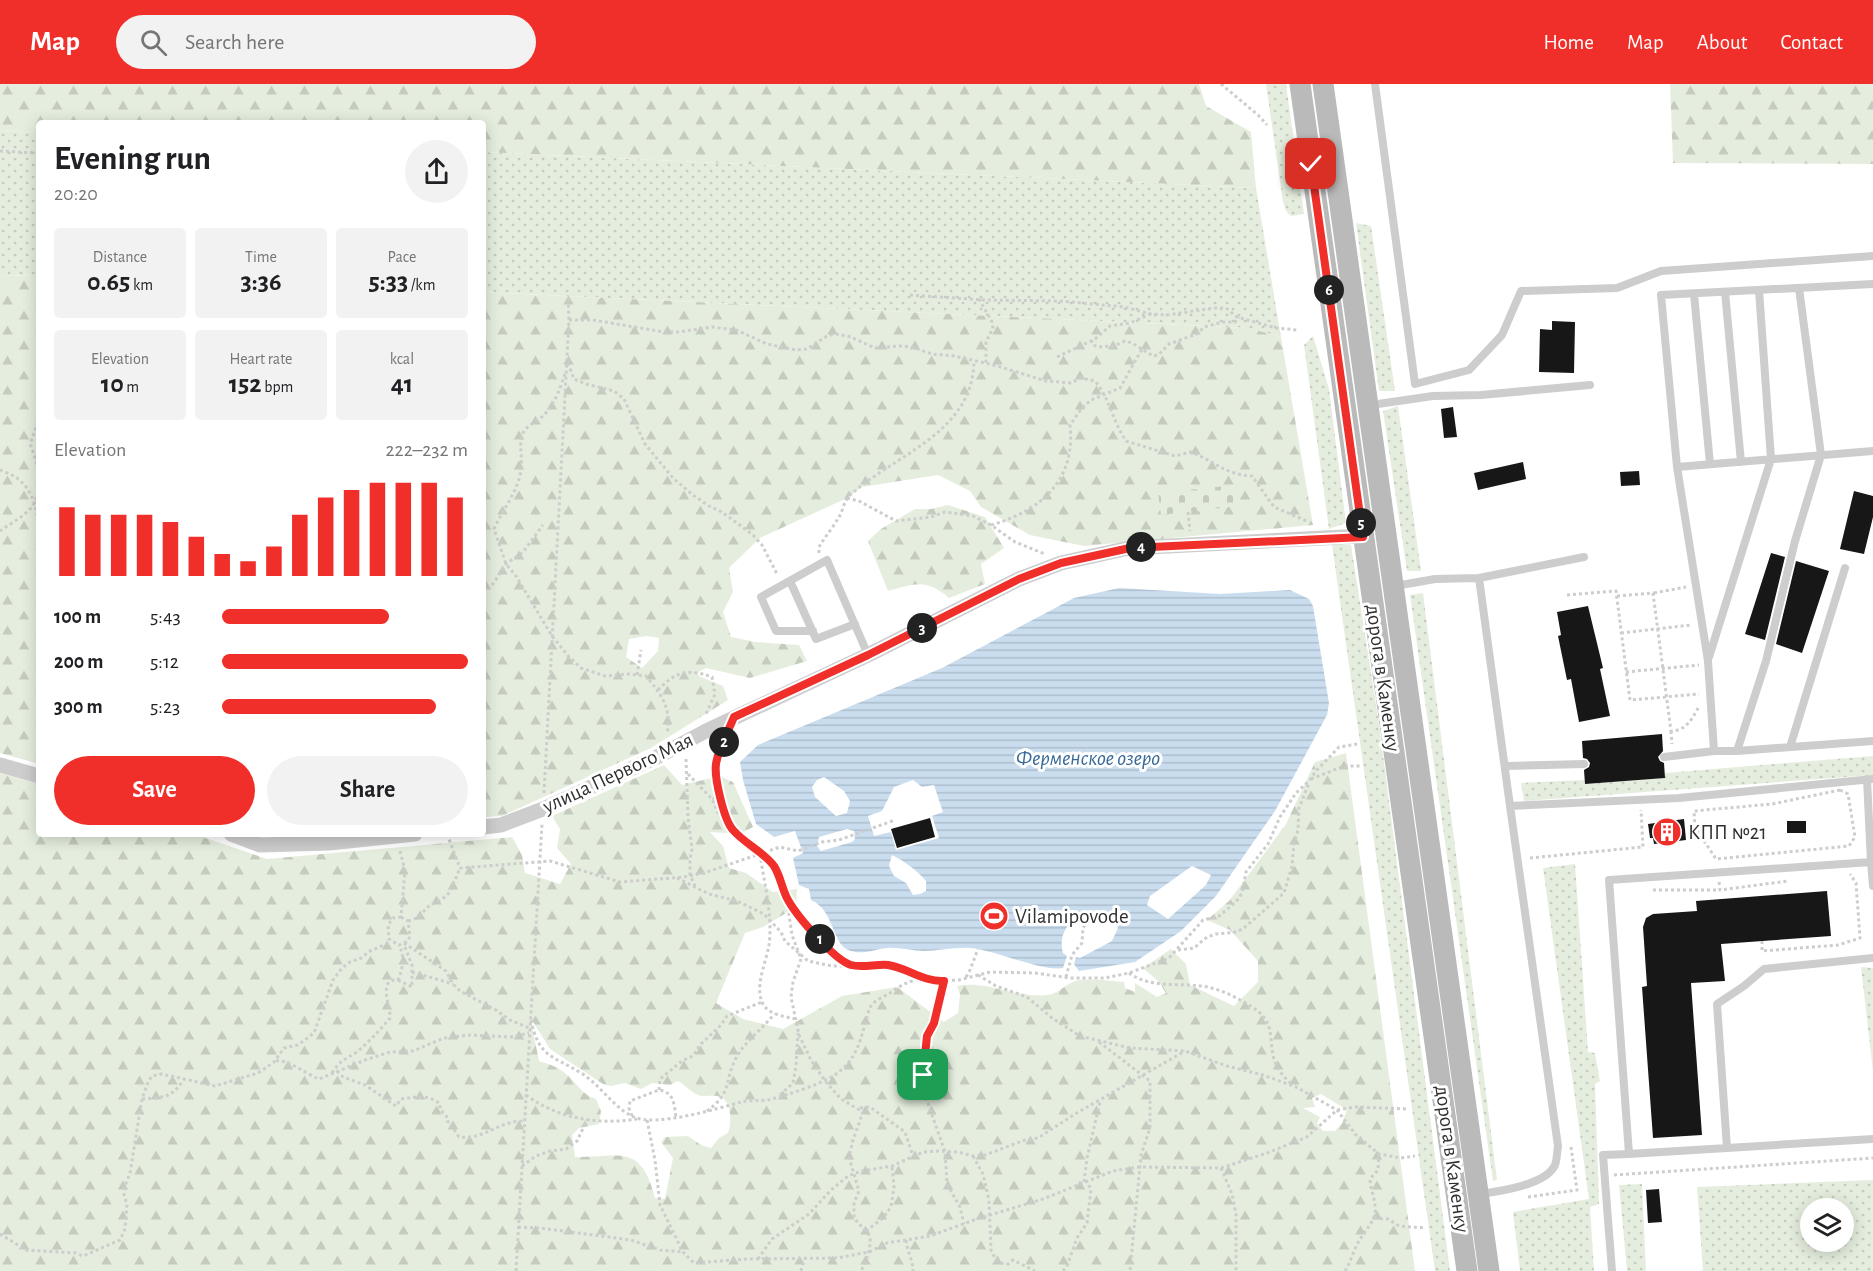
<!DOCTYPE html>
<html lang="en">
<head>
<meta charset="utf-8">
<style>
	:root { --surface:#fff; --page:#f2f2f2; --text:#202124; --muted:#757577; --accent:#f02e2a }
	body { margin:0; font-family:"Alegreya Sans",sans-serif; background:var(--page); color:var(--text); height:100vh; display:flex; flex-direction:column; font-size:22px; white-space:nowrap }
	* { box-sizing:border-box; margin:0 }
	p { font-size:20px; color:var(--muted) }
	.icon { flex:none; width:33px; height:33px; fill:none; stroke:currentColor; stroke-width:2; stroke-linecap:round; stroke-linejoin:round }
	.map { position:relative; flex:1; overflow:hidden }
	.details { position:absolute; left:36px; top:36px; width:450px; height:717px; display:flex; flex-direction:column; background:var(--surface); border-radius:6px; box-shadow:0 3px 15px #0003 }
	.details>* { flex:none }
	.fabs { position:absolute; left:1800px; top:1114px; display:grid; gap:12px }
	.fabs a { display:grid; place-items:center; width:54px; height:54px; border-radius:50%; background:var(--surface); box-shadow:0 3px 15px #0003; font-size:30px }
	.pin { position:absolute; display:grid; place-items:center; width:51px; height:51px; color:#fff; margin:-26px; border-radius:12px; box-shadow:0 3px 9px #0006 }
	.km { position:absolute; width:30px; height:30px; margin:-15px; border-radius:50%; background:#222; color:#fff; font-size:16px; line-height:30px; text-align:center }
	.round { display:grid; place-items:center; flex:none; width:63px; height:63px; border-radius:32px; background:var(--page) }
	.head { display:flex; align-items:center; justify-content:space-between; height:102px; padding:0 18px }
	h1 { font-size:33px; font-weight:700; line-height:45px }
	.metrics { display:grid; grid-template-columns:repeat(3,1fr); gap:9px; height:102px; padding:6px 18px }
	.metrics div { display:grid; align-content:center; border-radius:6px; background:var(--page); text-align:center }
	.metrics b { font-size:26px; font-weight:700 }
	.metrics small { font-size:16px; font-weight:400 }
	.metrics p { font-size:16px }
	.chart { height:168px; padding:12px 18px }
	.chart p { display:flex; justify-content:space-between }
	.chart svg { width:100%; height:108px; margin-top:6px; stroke:var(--accent); stroke-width:6 }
	.button { display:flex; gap:12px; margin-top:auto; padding:12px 18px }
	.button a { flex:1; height:69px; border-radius:36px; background:var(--accent); color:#fff; font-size:24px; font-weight:700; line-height:69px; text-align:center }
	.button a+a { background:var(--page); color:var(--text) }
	ul { padding:0 18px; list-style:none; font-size:20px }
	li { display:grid; grid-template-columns:96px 72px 1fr; align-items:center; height:45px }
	li i { height:15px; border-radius:8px; background:var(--accent) }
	header { display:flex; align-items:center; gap:36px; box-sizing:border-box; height:84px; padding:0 30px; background:var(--accent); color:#fff }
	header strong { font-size:28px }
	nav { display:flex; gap:33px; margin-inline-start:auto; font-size:21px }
	.search { width:420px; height:54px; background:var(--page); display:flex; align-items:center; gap:15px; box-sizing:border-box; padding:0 21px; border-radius:33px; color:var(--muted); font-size:22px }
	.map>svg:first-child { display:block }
	.grass { fill:url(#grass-dots); fill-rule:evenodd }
	.forest { fill:url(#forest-firs); fill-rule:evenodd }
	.cemetery { fill:url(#cemetery-stones) }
	.water { fill:url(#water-rules); fill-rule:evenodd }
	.building { fill:#171717 }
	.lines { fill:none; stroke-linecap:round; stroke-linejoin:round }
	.path { stroke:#cdcdcd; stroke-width:3; stroke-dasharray:3 3; stroke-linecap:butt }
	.lane { stroke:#cdcdcd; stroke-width:8 }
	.street { stroke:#cdcdcd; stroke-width:15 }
	.secondary { stroke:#bababa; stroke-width:21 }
	.route-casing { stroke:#fff; stroke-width:12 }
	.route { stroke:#f02e2a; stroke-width:8 }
	.labels { text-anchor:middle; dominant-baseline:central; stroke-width:6; stroke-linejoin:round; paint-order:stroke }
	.street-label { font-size:21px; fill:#303030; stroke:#fff }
	.poi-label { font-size:21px; fill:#303030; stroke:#fff; text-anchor:start }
	.water-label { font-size:22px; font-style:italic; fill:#386a99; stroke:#fff }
</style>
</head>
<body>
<header>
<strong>Map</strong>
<div class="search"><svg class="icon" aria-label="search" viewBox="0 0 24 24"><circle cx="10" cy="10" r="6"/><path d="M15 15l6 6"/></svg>Search here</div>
<nav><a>Home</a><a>Map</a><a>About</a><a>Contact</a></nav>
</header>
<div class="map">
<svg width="1873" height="1187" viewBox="0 0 1873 1187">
	<defs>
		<pattern id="grass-dots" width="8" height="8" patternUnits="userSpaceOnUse" patternTransform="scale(1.5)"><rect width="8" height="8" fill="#e5eede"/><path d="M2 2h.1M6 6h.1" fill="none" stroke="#c5ccbf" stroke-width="1.8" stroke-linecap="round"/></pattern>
		<pattern id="forest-firs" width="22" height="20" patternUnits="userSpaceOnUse" patternTransform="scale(1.5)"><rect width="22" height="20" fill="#e5eede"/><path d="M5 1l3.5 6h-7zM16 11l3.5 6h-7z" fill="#c5ccbf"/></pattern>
		<pattern id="cemetery-stones" width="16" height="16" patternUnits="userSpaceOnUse" patternTransform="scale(1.5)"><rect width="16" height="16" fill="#e5eede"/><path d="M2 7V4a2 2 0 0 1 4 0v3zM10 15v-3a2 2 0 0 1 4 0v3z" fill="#c5ccbf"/></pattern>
		<pattern id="water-rules" width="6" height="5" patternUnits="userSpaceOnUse" patternTransform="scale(1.5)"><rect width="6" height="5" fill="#c9ddef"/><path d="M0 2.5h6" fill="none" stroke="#adbecd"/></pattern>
	</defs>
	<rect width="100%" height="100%" fill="#fff"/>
	<path class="grass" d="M1266,0H1286L1304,130L1291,132L1286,127L1283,118Z
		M0,46L39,48V192L0,191Z
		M483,68L1256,104L1281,253L1247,244L483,208Z
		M1356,139L1371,142L1395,307H1379Z
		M1313,252L1329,305L1346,439L1329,445L1304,261Z
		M1398,322L1421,487H1407L1383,327Z
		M1332,461H1351L1379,640L1450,1187H1435Z
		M1423,509L1497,1096L1493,1097L1410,511Z
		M1873,672V691L1524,717L1521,699L1585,696L1586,700L1665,694V689Z
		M1575,780L1588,968L1595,969L1600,997L1595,1000L1599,1120L1590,1123L1594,1187H1520L1513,1128L1589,1115L1543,784Z
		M1861,883L1873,884V987Z
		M1873,1096V1187H1701L1703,1186L1697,1103ZM1810,1125H1844V1158H1810Z
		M1642,1100L1646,1187H1627L1619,1101Z"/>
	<path class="forest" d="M0,0H1199L1206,22L1251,48L1256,104L483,68V39H39V48L0,46Z
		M1670,0H1873V80L1673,79Z
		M0,191L39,192V680L0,669Z
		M483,208L1248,244L1281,253L1313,441L1084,462L1030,451L981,423L970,407L938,391L862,403L847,414L760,454L729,484L733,508L723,528L731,553L756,558L799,561L807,577L750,594L706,584L698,588L699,592L723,602L728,616L651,664L502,732L483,733ZM647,552L659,554L658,567L642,584L626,573L629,555Z
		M948,421L985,433L1004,464L981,480L985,500L949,514C925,494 916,500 888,507L868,457L881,445L915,425H931Z
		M1346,669L1415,1187H0V689L39,700V750H194L267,775L512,753L522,771L525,789L560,800L571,780L557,764L560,745L552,732L664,681L682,701L720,692L733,698L753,743L740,750L710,748L723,762L729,784L746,789L773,808L797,805L796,823L763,843L745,849L716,919L743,935L783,945L842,912L897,903L944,938L958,929L960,911L957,902C987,896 1017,915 1048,911C1057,910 1065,901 1073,898C1083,893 1111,897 1124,898L1125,904L1135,908V899L1157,913L1166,909L1158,897L1143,884L1171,865L1186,880L1190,901L1234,922L1258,898V877L1230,846L1207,836L1229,817L1286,740L1315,678ZM530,933L550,965L603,1000L611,1002L625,999L641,1005L652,999L670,1001L678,997C686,1001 690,1008 698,1011C704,1013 711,1011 717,1012C732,1014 732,1038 728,1049L719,1054L711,1064L701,1061L688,1052L665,1053L661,1058L673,1074L665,1115L655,1114C641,1059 621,1073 575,1073L572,1051L579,1044L599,1040L601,1027L596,1015C582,1011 577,999 566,990C558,983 549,980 539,977ZM1321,1010L1347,1026L1342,1039L1335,1047H1323L1317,1040L1320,1033L1303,1024L1315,1023L1312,1014Z"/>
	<path class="cemetery" d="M1236,401L1238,422L1161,431L1158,409Z"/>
	<path class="water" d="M1119,504L1220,510L1290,506L1309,515L1313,522L1329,619L1327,631L1275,727L1216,812L1181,847L1135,878L1079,887L1074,880L1076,873L1080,874L1112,857L1118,844L1114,835L1102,829C1095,831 1084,831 1077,834C1064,841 1059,856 1063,869L1067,872L1063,884C1042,888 996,866 970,864C954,863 939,867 924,867C912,867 899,863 887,864C875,865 865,871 851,867C831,862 836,827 811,816L809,805L799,801L793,774L803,769L795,747L774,753L756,740L743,696L740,678L758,661L942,584L1074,514ZM824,693L844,707L850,717L847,729L836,732L815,713L812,703L817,696ZM913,696L922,703L934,701L943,728L932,732L939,754L896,766L891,748L874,752L868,732L882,727L894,703ZM847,745L854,747L855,755L852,758L821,767L817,762L819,753ZM892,771C904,777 917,786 926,797V807L920,810L913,811L906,799L894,792L889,782ZM1192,782L1211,791L1206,801L1168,835L1147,821L1150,812Z"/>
	<path class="building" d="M1552,237L1575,238L1574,289L1539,288L1540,245L1552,246Z
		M1453,323L1457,353L1444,354L1441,325Z
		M1523,378L1526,395L1478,406L1474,389Z
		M1639,387L1640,401L1621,402L1620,388Z
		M1854,407L1873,412V433L1864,470L1840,465Z
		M1771,469L1785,473L1765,556L1745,550Z
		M1796,477L1829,487L1802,569L1776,560Z
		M1588,522L1603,584L1600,585L1610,632L1579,638L1571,595L1567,596L1558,552L1561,551L1557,528Z
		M1662,650L1663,667L1658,673L1660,677L1664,679L1665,694L1585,700L1584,686L1589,683L1590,679L1587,675L1583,674L1582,657Z
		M930,734L935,753L897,764L891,745Z
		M1684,735L1686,756L1654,760L1653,754H1650L1648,740Z
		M1787,737H1806V749H1787Z
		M1827,807L1831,852L1721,860L1725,897L1691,899L1702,1051L1653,1054L1642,903L1647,902L1643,843L1646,834L1653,830L1697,827L1696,817Z
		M984,823L1007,827L1005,841L982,837Z
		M1659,1105L1662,1138L1648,1139L1646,1106Z"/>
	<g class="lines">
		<path class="path" d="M1221,0L1258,31L1267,41
			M0,67L39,69
			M910,211L985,216L1061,217L1124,223L1151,230L1167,231L1214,224H1226L1237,233L1276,244L1297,246
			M979,215L992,238L993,244L986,258V279
			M569,236H593L664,248H678L712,243L736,246L767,260L796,266L807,265L827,252L836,250L848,252L875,264L899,262L912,263L932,270L954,272L994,281L1046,297L1071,299L1081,294L1095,297C1110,315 1113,338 1126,357L1175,372L1191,368C1214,377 1226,391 1252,392L1274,423L1309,438
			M1091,256L1093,261L1098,263L1114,262L1125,257L1132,259L1153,272L1158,271L1169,260L1197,250L1204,243L1223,238H1235L1239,233
			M1057,273L1095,255L1110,242L1130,239L1150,230
			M568,279L574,295L586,300L614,307L624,315L645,360L673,394L693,411L709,422L722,428L753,451L762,461L777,490
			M565,290C560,304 555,320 544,331C538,337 527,341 523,349C518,360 523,375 521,387C517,409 503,425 494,445L506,480L516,492L552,552L569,573L581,584L605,592L628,590L646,592C662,611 672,625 667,650
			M0,386C5,388 13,391 17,394C40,412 39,441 37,466
			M847,414L859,417L896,437L931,433L945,428L973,432L991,441L1015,458L1045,470
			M1188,428L1190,447
			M991,441C1041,427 1076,396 1070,341L1082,324L1091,316L1120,304L1142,265
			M0,447C10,440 23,433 31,424C44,408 38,378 30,360L39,335
			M819,469V463C825,453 833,443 839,433C843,427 844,417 849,412C893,371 973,350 974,277
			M483,509L493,500L506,480L523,468L543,441
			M1654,509L1686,503
			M1567,511L1616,507L1630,616L1699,610
			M1617,512L1653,509L1671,647C1686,647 1693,634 1699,622
			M1621,549L1691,541
			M1626,588L1699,581
			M637,591L641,566
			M658,606C675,588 688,584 712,593L715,610L706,630
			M1671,647L1672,660
			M725,654L715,682L726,733L732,745L768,775L776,786L787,815L800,833L831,868L840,876L853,882L887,881L908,887L924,895L937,897L959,896L990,888L1035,889L1070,894H1105L1129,889L1169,874L1203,836L1219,832L1236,818L1242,809L1246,788L1268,760L1280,733L1296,709L1309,697L1316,687L1339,663L1357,660
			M686,675L688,734L692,765L690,775V791L695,802
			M688,690L712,715L719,731L728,740
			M1311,695L1344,682H1360
			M1840,706L1848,710L1855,753L1849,762L1716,775L1695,743L1694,727L1772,720Z
			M544,709L569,236L568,211
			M447,750L460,784L550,777L620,798L684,793L707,788L780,763L798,767L822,758L839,756L895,736
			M1690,750L1697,747
			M400,767L405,786L401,833
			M760,770C764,799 773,831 769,861C766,879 754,903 763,920C769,931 784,932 795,935
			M1530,774L1643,763L1641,726
			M677,794L709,810L737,817L764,830L781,848L785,857L808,877L832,882H851
			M1719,798L1720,806L1788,797
			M1653,806H1720
			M787,817L792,851L801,875L793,898L791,913L799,951L811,976L825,997L841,1015L863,1028L853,1056L849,1073L859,1107L854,1119V1134L870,1152C871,1164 867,1176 861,1187
			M401,833L408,837L410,852L408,857L399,861L389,855L388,841L393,834Z
			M408,837L417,834L429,822L445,813L450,808L460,784
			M1762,857V867L1838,861L1860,854L1856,799L1850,790
			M404,859L446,887L453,900L460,907L496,926L510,936L529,944
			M1178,866L1194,864L1207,853L1216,850L1237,848L1245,843L1284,809L1292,782L1294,759L1298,746L1299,724L1309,699
			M412,888L453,900
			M1129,889C1150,904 1176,899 1201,902C1219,904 1236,913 1252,923C1274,937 1269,949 1273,971C1275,983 1284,994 1293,1001
			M978,891L996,902L1027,913L1052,934L1080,952L1130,964L1185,967L1227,982L1263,991L1296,1003L1337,1026L1356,1051L1379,1070L1401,1074L1415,1072
			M966,893L970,886L978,865
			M1066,893L1072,871L1082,859L1083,844L1089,835
			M398,896L412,903V881L404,861
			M944,897L934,939L927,952L923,1005L945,1068L947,1100L960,1123L964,1140
			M531,936C539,974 552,971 581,989C601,1001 612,1023 634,1033C656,1043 716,1025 741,1018C750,1016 759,1017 768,1016C784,1012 819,1001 833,992C854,979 859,962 865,940C867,934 868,927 871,922C876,915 886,912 893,907C903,900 911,896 922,895
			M1099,958L1150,997V1044L1141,1071L1130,1187
			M276,977C288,975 306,990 319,995L365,976L390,968L413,967L444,954L470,951L511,953L529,949
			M337,987L343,993L365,1001L396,1022L401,1015C416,1013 428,1010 440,1020V1025L448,1034V1040L453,1044L459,1053C484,1056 499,1037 523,1037
			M332,989C340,976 346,975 357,968C369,958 380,946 390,934C391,923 377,894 398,896C403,884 405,873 399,861
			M659,1006L660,995L682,977L693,972L700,961L721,941L727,932L762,918
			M526,1011C558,1035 599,1041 637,1035
			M780,1011L793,999L796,982L798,949
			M142,1015C164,1013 171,1015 184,995
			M860,1024L870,1023L905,1048L913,1072
			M707,1027C733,1008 724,997 736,974C744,958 763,945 774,930
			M632,1032L629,1024L630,1017L659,1006C674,1008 674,1020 676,1033
			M647,1036L655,1076L660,1121L683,1168L694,1179L746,1175L837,1174L869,1168L887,1159L930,1152L974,1136L1043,1115L1113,1087L1140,1083L1221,1084L1267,1069L1307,1053L1337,1026L1355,1023L1409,1025
			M973,1072L983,1090L989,1116L991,1166L996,1176L1000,1179L1008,1180L1013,1176L1035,1187
			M522,1082L536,1072L550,1067L566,1065L577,1057L587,1036
			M1221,1084L1232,1110L1236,1130V1187
			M1614,1091L1873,1074
			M1084,1098L1087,1074L1100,1018
			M1528,1113L1577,1106L1571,1063
			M1374,1134L1388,1135L1399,1142L1425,1144
			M518,1143L540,1144L631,1156L660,1166L683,1168
			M866,1147L883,1134L891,1123L894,1103L892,1083
			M0,1150L26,1166L76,1169L83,1172L120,1156L125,1145L127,1120L124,1111L125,1102L130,1089L142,1015L148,998L152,992L161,990L171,992L215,1002L258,989L274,978L284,964L298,961L314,949L333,896L342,884L350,878L361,874L370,867L391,858
			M906,1156C907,1167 913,1176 913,1187
			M758,1175L772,1155L809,1130L831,1106L848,1092L862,1087L892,1082L923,1068L938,1067L958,1068L973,1072L985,1071L1025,1056L1038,1054L1075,1030L1185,967
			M516,1187L542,740
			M801,1187L804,1175
			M1063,1187L1067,1182L1077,1154L1087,1139L1091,1105L1086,1097
			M1345,1187C1351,1178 1353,1167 1359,1157C1365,1146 1377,1136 1375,1123C1375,1113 1370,1105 1370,1095L1378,1086L1379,1070"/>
		<path class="lane" d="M1375,0L1415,300L1469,286L1502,251L1521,207L1617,204L1661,187L1873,172
			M1725,208L1741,378
			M1694,210L1710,380
			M1371,321L1433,312L1481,311L1590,301
			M1677,383L1873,367
			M1479,494L1510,722
			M790,497L816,555L855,540
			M1395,502L1435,495L1479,494L1584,473
			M813,547H776L761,513L827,476L868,571
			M1709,573L1771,375L1759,206
			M1790,663L1845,484
			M1714,667L1708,577L1677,383L1661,211L1873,200
			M1737,667L1766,577L1795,457L1821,371L1799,204
			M1664,673L1714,667H1737L1873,657
			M1505,682L1584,680
			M1867,695L1871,778L1609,796L1629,1070L1873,1055
			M1871,778L1873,802
			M1727,1064L1717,920L1744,902L1764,885L1873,874
			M1480,1110C1500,1107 1546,1101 1555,1081C1557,1076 1557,1068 1558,1062L1510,722L1679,714L1873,695
			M1612,1187L1603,1071L1629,1070"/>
		<path class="street" d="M0,681L39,692
			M483,743L501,741L543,725L659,672L706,647L868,571L1019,495L1061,479L1129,464L1363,452
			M231,750L260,761L329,759L415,750"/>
		<path class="secondary" d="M1300,0L1467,1187
			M1323,0L1489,1187"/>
	</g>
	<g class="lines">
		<g class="route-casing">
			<path id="route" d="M923,991L927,952L934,939L944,897C923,898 908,884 888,881C876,880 862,884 851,881C834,876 797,832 788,816C782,806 781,793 774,782C764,768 745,760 733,746C724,736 714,694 716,680C718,665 728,648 734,633L868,571L1019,495L1061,479L1130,464L1363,453L1311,80"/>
		</g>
		<use href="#route" class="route"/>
	</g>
	<defs>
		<g id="building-disc" transform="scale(1.5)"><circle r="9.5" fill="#f02e2a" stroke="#fff"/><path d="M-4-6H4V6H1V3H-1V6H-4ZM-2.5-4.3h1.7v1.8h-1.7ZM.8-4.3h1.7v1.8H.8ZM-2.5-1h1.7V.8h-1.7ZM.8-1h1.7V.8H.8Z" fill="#fff"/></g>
		<g id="stadium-disc" transform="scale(1.5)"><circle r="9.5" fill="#f02e2a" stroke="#fff"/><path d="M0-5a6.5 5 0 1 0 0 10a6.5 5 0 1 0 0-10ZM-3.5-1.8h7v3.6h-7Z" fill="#fff"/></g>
	</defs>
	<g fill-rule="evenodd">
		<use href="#building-disc" x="1667" y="748"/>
		<use href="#stadium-disc" x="994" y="832"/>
	</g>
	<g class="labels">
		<g class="street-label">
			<text transform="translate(1383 594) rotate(82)">дорога в Каменку</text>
			<text transform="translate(618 689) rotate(-25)">улица Первого Мая</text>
			<text transform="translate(1452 1075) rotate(82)">дорога в Каменку</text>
		</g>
		<g class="poi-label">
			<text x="1688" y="748">КПП №21</text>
			<text x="1015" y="832">Vilamipovode</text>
		</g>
		<g class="water-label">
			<text x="1088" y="674">Ферменское озеро</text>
		</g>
	</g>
</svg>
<div class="fabs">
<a><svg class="icon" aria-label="layers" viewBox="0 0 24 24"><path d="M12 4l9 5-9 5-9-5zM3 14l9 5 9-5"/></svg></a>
</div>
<div class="pin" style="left:923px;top:991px;background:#1e9e55"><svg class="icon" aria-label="arrive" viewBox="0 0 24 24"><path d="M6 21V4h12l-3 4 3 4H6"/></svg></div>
<div class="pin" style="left:1311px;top:80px;background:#d93025"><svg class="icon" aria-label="check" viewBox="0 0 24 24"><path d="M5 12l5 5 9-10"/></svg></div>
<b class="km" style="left:820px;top:855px">1</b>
<b class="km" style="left:724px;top:658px">2</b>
<b class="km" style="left:922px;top:544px">3</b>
<b class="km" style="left:1141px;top:463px">4</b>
<b class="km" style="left:1361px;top:439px">5</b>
<b class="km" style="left:1329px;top:206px">6</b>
<section class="details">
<div class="head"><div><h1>Evening run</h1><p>20:20</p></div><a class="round"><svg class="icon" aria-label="share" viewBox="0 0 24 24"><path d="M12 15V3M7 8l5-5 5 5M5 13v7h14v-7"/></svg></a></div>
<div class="metrics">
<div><p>Distance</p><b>0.65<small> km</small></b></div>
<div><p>Time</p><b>3:36</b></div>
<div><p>Pace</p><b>5:33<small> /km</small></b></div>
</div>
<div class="metrics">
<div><p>Elevation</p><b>10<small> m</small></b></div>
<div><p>Heart rate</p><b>152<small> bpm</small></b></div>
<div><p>kcal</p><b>41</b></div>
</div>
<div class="chart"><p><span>Elevation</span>222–232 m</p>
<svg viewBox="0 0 160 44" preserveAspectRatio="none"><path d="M5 44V16M15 44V19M25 44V19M35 44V19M45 44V22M55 44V28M65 44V35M75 44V38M85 44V32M95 44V19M105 44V12M115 44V9M125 44V6M135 44V6M145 44V6M155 44V12"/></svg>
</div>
<ul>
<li><b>100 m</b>5:43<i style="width:68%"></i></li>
<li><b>200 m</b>5:12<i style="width:100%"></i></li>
<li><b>300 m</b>5:23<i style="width:87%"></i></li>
</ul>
<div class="button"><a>Save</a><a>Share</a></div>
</section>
</div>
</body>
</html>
